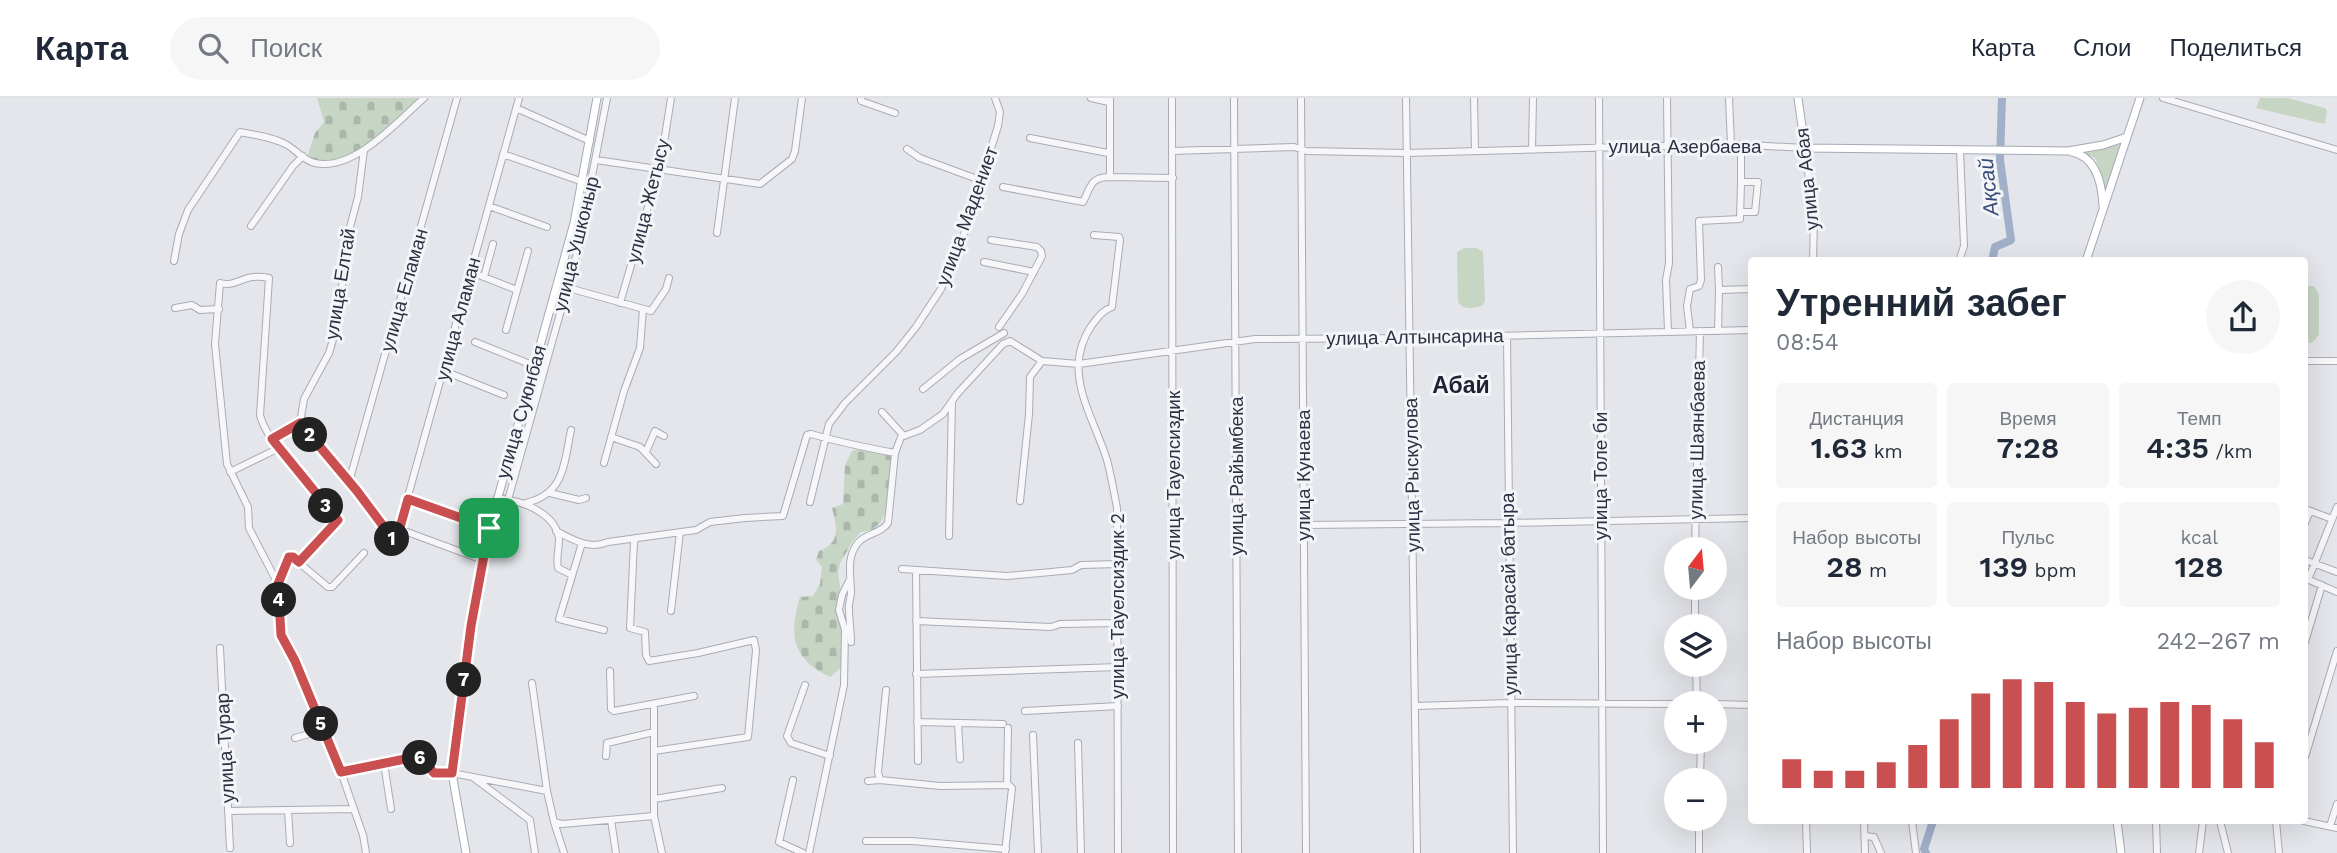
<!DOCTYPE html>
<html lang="ru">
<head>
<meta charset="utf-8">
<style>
	:root { --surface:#fff; --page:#f6f6f7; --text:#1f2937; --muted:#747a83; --line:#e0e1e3; --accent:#ca4f51 }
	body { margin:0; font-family:"Work Sans",sans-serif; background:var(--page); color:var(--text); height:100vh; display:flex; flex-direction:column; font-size:26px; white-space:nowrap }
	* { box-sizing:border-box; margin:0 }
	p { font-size:23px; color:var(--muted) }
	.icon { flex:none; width:38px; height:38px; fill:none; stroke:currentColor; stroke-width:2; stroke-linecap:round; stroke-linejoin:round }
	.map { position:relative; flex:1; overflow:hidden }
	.panel { position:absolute; left:1748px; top:159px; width:560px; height:567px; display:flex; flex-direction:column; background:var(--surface); border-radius:7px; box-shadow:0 7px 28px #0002 }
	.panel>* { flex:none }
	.needle { width:46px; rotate:16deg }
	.fabs { position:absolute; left:1664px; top:439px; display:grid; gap:14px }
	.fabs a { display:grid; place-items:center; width:63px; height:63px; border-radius:50%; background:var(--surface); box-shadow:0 7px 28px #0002; font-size:35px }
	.pin { position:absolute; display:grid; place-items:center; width:60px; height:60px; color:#fff; margin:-30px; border-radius:14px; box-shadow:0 4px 10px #0006 }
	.km { position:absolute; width:35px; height:35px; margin:-18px; border-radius:50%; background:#222; color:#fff; font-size:19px; line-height:35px; text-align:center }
	.round { display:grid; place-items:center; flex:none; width:74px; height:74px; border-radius:37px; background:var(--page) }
	.summary { display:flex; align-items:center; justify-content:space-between; height:119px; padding:0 28px }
	h1 { font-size:38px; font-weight:600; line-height:52px }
	.figures { display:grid; grid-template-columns:repeat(3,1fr); gap:10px; height:119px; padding:7px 28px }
	.figures div { display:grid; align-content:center; border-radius:7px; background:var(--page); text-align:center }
	.figures b { font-size:30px; font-weight:600 }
	.figures small { font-size:19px; font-weight:400 }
	.figures p { font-size:19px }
	.chart { height:196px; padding:14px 28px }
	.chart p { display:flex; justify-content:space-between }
	.chart svg { width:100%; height:126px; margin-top:7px; stroke:var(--accent); stroke-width:6 }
	header { display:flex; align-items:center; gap:42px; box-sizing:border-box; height:98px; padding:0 35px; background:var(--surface); border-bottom:2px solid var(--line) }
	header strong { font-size:33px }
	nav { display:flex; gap:38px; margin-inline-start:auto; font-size:24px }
	.search { width:490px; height:63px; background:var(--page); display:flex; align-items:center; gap:18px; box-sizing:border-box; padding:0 24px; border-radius:38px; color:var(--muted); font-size:26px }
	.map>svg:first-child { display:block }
	.green { fill:#c7d5c5 }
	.cemetery { fill:url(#cemetery-stones) }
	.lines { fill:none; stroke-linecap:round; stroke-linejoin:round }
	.river { stroke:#a1afc9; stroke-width:8 }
	.minor-casing { stroke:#a9acb5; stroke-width:8 }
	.major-casing { stroke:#a4a9b7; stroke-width:9 }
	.minor { stroke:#f7f7fa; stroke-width:6 }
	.major { stroke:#fff; stroke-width:7 }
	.route-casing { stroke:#fff; stroke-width:14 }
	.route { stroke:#ca4f51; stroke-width:9 }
	.labels { text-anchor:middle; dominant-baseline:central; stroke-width:6; stroke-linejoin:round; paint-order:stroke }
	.street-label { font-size:19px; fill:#2c3143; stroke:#f4f5f8 }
	.water-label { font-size:21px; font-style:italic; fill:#374b76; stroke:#f4f5f8 }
	.quarter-label { font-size:23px; font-weight:bold; fill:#1e2334; stroke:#f4f5f8 }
</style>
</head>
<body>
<header>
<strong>Карта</strong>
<div class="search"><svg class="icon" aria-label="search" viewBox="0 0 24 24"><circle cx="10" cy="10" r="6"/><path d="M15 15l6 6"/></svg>Поиск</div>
<nav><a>Карта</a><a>Слои</a><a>Поделиться</a></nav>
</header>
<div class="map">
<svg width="2337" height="755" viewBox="0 0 2337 755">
	<defs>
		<pattern id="cemetery-stones" width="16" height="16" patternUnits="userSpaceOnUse" patternTransform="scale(1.75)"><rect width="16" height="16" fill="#c7d5c5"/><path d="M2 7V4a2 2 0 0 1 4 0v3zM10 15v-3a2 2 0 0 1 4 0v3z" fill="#abb7aa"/></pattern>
	</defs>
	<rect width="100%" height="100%" fill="#e4e6eb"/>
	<path class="green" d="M2260,0H2287L2325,10L2327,13L2325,26L2256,10Z
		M2122,46L2106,99L2104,84L2095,60L2080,53L2099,52Z
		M1464,150H1476L1483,153L1485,202L1483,207C1475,211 1463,212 1458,204L1457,154Z
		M2305,188H2314L2319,196V237L2312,245L2305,244Z"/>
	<path class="cemetery" d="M317,0H421C401,19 364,55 338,62C328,64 320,62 310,61L308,57L315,35L324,24Z
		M859,351L892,357L886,415L880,425L872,432L861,434L853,443L840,465L838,475L841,495L842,569L830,579C791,560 789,537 800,499L813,498L820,486L822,469L816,462L819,453C841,445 837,429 832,410L843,406L845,367L852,353Z"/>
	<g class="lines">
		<path class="river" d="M1992,163L1995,149L2011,142L2000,62L2002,0
			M1926,755L1924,751L1933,723"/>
		<g class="minor-casing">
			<path id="minor" d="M861,0V3L895,15
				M1091,0L1109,4
				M1110,0V79L1173,80
				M1172,0L1173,755
				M1234,0L1238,755
				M1301,0L1306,755
				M1406,0L1417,755
				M1474,0L1475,53
				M1599,0L1603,755
				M1667,0L1669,165L1666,182L1668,233
				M1729,0L1731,46
				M2163,0L2337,52
				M516,10L590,43
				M1030,40L1108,55
				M1741,46V84
				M907,51L920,60L980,82
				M1532,52L1533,0
				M1172,53L1294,49L1307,53L1406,55L1731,46L1805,50L1814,121L1813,163
				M503,56L583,84
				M596,62L760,86L792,61L795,53L802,0
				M1003,89L1083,104C1091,89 1090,79 1110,79
				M489,108L547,129
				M251,128L293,68L303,58
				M717,135L735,0
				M1094,137L1119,139L1120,142L1112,209C1102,213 1099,218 1092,227C1060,273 1093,317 1107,362C1111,377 1114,394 1117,410L1118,755
				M991,142L1037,149L1041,153L1042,158L1022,196L999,229
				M174,163L179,136L188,112L240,34C255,37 274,39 287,47C296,52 304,63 315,65C354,74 398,23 424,0
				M1959,163L1964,148L1960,52
				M984,164L1034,174
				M1718,169L1719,192L1752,191
				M471,174L517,192
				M484,179L493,146
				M565,189L651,213L666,191L669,180
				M620,205L661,64L671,0
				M175,210L192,207L200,212L219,211
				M506,232L528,153
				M1690,233L1687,208L1690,191L1699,188L1701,182L1699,123L1740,121L1741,84H1758L1755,114H1741
				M1718,233L1719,192
				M1507,238L1513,755
				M475,244L535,268
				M2305,263H2337
				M444,273L504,297
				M923,291L960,261L1004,235
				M882,314L903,337
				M300,325L357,393L390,439L396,441L519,0
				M611,339L640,349L656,366
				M272,341L300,325L304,301L329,255L335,235L341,204L345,148L358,99L364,52
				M646,354L655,333L664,338
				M604,365L624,293L640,250L643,211
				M230,374L279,350
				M349,384L457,0
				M550,395L579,402L586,400
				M497,400L508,402L578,151L607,0
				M408,401L489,430
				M508,402C527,405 556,417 559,441C559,451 556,460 558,470L572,477
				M1020,403L1029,316L1030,279L1042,263
				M810,404L829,326L845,305L896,254L916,229L941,191L964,136L998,28L1000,14L995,0
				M526,405C565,396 564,365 571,332
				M2305,411L2332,421
				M2305,425L2310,413
				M1303,427L1507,425L1752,420
				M399,431L483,462
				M556,433C574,442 589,452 608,444L696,432L710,424L745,420L783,418L807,337L811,336C839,344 868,350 895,355
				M949,438L952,304
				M636,440L634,444L630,530L645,534L646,557L649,563L698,555L754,542L756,552L748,639L654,653
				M582,445L559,521L604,532
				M1695,452L1700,233
				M2305,462L2337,474
				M299,464L338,422C316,396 268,348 260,317L269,180C243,174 238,190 220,185L215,246L227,366L248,409L249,430L278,486L281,537L295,563L333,651L363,737L366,755
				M902,471L1007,478L1072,472L1081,467L1118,466
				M916,472L918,663
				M2307,481L2337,494
				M2308,482L2337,409
				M278,486L291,458L328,489H332L364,455
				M1695,490V528
				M671,513L680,434
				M916,523L1051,529L1060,526L1118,525
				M851,544C851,533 849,522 849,511C848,506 851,500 851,495C851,478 846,461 857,446C865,435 881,436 888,425L895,355L901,339L920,332L943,316L957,296L1003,246L1010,243L1042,263L1079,266L1255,241L1410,240L1752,232
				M2305,544L2322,487
				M220,550L230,750
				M1696,567L1697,606
				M610,573L611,611L614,613L694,598
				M916,576L1118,569
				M532,585L547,693L554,724L562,726L654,718
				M805,587L787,638L791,645L830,658
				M654,606V718L662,755
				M1715,606L1752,607
				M1415,608L1510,605L1676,606
				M1025,613L1118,608
				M917,624L1003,626
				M958,625L960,661
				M1033,637L1038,755
				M295,640L324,632
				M1078,645L1081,755
				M606,658L607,645L654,634
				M2305,659L2337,553
				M384,665L391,711
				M341,674L418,659L434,675H452L547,693
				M474,680L530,722L535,755
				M793,682L779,744L803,755
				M880,682L878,674L886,592
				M1700,682L1701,644
				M868,683L880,682L940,688L1009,687L1012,690L1005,755
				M1007,687L1008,630
				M654,701L722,690
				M288,712L290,745
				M229,713L354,711
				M611,722L616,755
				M1806,723L1807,755
				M1864,723L1865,755
				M1912,723L1916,755
				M2156,723L2157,755
				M2220,723L2228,755
				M2276,723L2279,755
				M2304,723L2337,730
				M554,724L564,755
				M2330,728L2337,706
				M1865,738L1874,739L1881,755
				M866,743H912L1006,751
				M809,755L844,587L845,532L839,512L842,497L849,483
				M1699,755V721
				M2199,755L2203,723"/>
		</g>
		<g class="major-casing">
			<path id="major" d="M1798,0L1805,50L2068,53L2103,47L2127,39
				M2072,54C2097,59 2102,86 2103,108
				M2086,163L2140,0
				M2117,723L2121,755
				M466,755L452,675L471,529L487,439L574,125L597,0"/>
		</g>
		<use href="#minor" class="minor"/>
		<use href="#major" class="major"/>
	</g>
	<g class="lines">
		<g class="route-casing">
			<path id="route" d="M300,325L357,393L393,441L397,440L408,401L489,430L471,528L452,675H434L422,661L415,659L341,674L295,563L281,537L278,486L289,459H293L299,464L338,422L272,341Z"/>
		</g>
		<use href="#route" class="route"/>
	</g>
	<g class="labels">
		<g class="street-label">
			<text x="1685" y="48">улица Азербаева</text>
			<text transform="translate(1807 81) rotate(-96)">улица Абая</text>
			<text transform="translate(648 103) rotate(-76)">улица Жетысу</text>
			<text transform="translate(967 118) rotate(-70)">улица Мадениет</text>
			<text transform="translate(576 146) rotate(-76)">улица Ушконыр</text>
			<text transform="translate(340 186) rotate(-81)">улица Елтай</text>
			<text transform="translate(404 192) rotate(-74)">улица Еламан</text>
			<text transform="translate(458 221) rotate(-75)">улица Аламан</text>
			<text transform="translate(1415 239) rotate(-1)">улица Алтынсарина</text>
			<text transform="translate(521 314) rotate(-74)">улица Суюнбая</text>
			<text transform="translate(1697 342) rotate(-89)">улица Шаянбаева</text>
			<text transform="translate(1173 377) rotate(-90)">улица Тауелсиздик</text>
			<text transform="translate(1303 377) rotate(-90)">улица Кунаева</text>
			<text transform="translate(1412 377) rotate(-91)">улица Рыскулова</text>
			<text transform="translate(1236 378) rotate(-90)">улица Райымбека</text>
			<text transform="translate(1600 378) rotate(-90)">улица Толе би</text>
			<text transform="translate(1509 496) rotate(-91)">улица Карасай батыра</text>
			<text transform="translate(1117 508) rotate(-90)">улица Тауелсиздик 2</text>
			<text transform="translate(225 650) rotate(-93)">улица Турар</text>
		</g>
		<g class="water-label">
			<text transform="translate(1988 89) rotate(-96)">Ақсай</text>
		</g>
		<g class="quarter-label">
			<text x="1461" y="287">Абай</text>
		</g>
	</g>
</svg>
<div class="fabs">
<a><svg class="needle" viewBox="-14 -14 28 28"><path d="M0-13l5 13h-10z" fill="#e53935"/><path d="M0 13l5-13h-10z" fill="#747a83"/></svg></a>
<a><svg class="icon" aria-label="layers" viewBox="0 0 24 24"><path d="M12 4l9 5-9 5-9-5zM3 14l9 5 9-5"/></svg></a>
<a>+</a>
<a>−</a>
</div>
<div class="pin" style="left:489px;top:430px;background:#1e9e55"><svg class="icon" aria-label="arrive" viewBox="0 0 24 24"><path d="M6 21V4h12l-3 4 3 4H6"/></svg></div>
<b class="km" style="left:392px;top:441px">1</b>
<b class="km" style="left:310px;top:337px">2</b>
<b class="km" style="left:326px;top:408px">3</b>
<b class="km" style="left:279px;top:502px">4</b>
<b class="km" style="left:321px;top:626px">5</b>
<b class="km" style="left:420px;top:660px">6</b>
<b class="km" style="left:464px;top:582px">7</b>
<section class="panel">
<div class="summary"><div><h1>Утренний забег</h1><p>08:54</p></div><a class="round"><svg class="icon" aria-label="share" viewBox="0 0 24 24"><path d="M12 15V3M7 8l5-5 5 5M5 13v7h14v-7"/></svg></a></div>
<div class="figures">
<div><p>Дистанция</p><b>1.63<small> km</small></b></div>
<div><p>Время</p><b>7:28</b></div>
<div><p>Темп</p><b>4:35<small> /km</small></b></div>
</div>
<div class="figures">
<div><p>Набор высоты</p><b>28<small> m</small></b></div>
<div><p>Пульс</p><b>139<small> bpm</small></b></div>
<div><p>kcal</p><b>128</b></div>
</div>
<div class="chart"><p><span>Набор высоты</span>242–267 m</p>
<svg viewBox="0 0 160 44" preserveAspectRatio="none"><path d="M5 44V34M15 44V38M25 44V38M35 44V35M45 44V29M55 44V20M65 44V11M75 44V6M85 44V7M95 44V14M105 44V18M115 44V16M125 44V14M135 44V15M145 44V20M155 44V28"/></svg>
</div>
</section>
</div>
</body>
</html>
